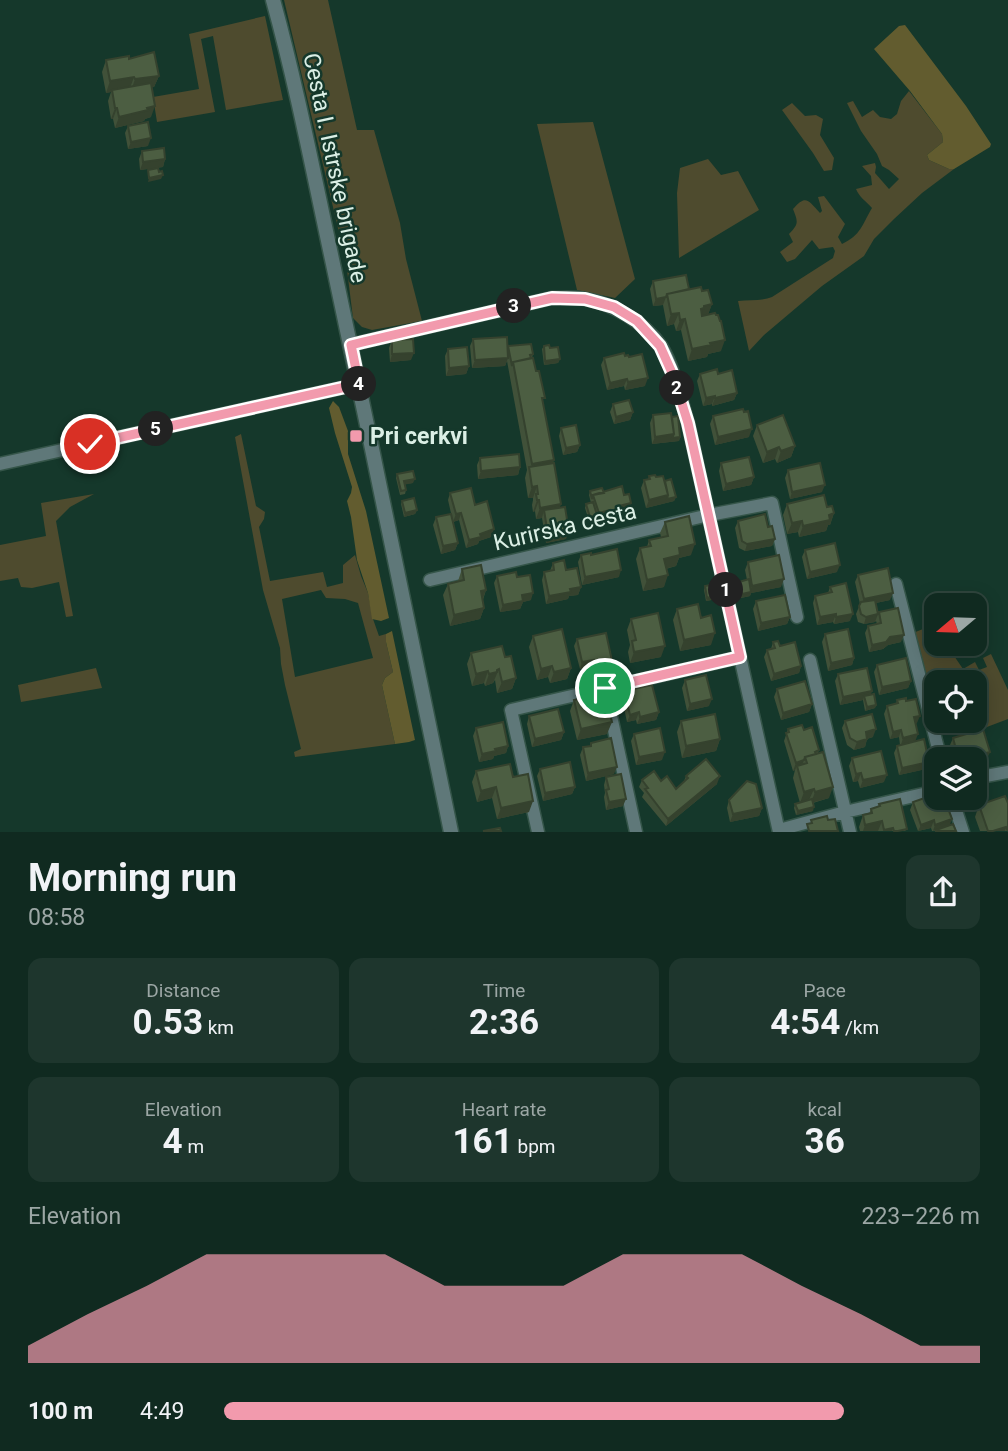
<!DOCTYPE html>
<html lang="en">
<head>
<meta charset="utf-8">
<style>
	:root { --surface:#102a20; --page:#1e362d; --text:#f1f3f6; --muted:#9ca7a5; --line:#30463e; --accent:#f29aad }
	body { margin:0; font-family:Roboto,sans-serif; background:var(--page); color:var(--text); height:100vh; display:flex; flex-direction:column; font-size:26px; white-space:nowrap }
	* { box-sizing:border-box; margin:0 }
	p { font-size:23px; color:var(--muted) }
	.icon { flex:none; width:38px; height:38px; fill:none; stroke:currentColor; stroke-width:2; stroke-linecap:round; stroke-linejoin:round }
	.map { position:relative; height:832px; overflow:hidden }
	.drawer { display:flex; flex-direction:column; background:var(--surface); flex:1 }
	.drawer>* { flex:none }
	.needle { width:46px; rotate:251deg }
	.buttons { position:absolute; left:924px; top:593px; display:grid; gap:14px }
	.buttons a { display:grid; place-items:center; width:63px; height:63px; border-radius:14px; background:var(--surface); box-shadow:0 4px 18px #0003,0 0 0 2px var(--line); font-size:35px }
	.pin { position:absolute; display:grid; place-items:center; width:60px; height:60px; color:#fff; margin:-30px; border:4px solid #fff; border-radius:50%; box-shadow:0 2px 7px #0007 }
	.km { position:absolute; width:35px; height:35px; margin:-18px; border-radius:50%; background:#222; color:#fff; font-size:19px; line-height:35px; text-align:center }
	.round { display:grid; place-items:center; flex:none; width:74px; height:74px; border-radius:14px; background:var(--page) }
	.overview { display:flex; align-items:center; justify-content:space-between; height:119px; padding:0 28px }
	h1 { font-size:38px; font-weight:700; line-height:52px }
	.metrics { display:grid; grid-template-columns:repeat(3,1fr); gap:10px; height:119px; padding:7px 28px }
	.metrics div { display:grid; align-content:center; border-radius:14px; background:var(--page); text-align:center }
	.metrics b { font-size:35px; font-weight:700 }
	.metrics small { font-size:19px; font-weight:400 }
	.metrics p { font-size:19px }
	.chart { height:196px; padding:14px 28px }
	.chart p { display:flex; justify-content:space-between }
	.chart svg { width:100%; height:126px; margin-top:7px; fill:var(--accent); opacity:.7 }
	ul { padding:0 28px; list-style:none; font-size:23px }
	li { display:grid; grid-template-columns:112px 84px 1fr; align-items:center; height:52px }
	li i { height:18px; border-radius:9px; background:var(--accent) }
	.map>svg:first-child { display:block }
	.green { fill:#4e4b2e; fill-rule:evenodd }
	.forest { fill:#625c2f }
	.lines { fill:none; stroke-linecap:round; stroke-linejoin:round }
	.minor-casing { stroke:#355549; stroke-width:15 }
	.tertiary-casing { stroke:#355549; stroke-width:17 }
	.minor { stroke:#5f7879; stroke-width:12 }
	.tertiary { stroke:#5f7879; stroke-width:14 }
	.wall { fill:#415139 }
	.shaded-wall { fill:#35422e }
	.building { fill:#4c5e42; stroke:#35422e; stroke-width:2 }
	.route-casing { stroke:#fff; stroke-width:14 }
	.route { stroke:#f29aad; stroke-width:9 }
	.poi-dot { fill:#f29aad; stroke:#15382b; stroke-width:2.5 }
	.labels { text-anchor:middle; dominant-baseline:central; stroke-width:5; stroke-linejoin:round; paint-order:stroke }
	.street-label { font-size:23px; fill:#dbefe5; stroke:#15382b }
	.poi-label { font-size:23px; font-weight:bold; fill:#dbefe5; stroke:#15382b; text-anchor:start }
</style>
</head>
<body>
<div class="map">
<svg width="1008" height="832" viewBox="0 0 1008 832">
	<rect width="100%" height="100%" fill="#15382b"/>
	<path class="green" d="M284,0H328L357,130H374L400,223L406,259L422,321L372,330L362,327L353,318L346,262Z
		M265,16L283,100L226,110L213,36L201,39L215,112L157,122L153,97L199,89L189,34Z
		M909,91L942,134L943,142L927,155L929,160L949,169H954L922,193L894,219L874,239L864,256L822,286L764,335L749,351L738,301C749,300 763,301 772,297L833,258L835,251L833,247L819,249L812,240L795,259L787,262L780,252L793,242L789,234C799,224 798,222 793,209C806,194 808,200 820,213L822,211L818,197L824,196L845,224L838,237L842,244C861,235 862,225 872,208C866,201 859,197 856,189L872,185L871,176L862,166L875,163L876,167L875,173L889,189L899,179L889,170L882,166L877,154L861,131L847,103L853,101L862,117L873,110L880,117L891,119L897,114L901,101Z
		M792,103L805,116L816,115L823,119L820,135L834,158L832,170L824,171L813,153L782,110Z
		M593,122L635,279L615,298L577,290L537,124Z
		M708,159L721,175L738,171L759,210L679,258L677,193L680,168Z
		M241,434L256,506L265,512L264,519L259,527L270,581L323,572L327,587L343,583V565L355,555L361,576L368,593L373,619L379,636L386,634V642L393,672L385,678L382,685L395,744L295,757L294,752L301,749L285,685L281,664L280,648L263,590L235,437ZM321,590L326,598L345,599L358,603L373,658L295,677L282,599Z
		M94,494L70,507L56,521L73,616L66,617L59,582L32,588L21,587L18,578L0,581V545L46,536L41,503Z
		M933,625L936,630V644H946L963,669L975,662L979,670L987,667L983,658L991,654L1008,690V719L979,730L975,720V682H936V693L928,695L913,633Z
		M96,668L102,688L21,702L18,685Z"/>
	<path class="forest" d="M905,25L966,106L991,144L990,147L954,169H949L929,160L927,155L943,142L942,134L910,91L874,49L899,26Z
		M333,401L339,407L348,431V454L366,511L389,618L381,621L372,619L368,593L357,560L351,517L347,501L351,493L352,487L335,433L329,408Z
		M392,631L415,740L409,742L395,744L382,685L385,678L393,672L386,642V634Z"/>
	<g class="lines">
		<g class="minor-casing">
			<path id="minor" d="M350,345L552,298C563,298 574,297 585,299C612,303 645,323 661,346C674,367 681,400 688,423L779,832
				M0,464L359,384
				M430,580L709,515L772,503L797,617
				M896,584L941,760
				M810,660L850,832
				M605,688L636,832
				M975,778L1008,772
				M952,798L963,832
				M779,830L845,812L936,791
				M538,832L511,710L740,657"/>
		</g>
		<g class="tertiary-casing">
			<path id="tertiary" d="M273,0C297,87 314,176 333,264C374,453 411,643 451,832"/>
		</g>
		<use href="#minor" class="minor"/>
		<use href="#tertiary" class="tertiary"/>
	</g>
	<path class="wall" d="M129,59L159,76L154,87H152L151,117L145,119L144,121L115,128L113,119H111L108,101L111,92L106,93L102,72L106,60Z
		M128,126L148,146L128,149L125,133Z
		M142,151L165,159L163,167L140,170L139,159Z
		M653,281L702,291L712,304L708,314L721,351L708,354L707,357L688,361L681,330L676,331L674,324L667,326L663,305L653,306L650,289Z
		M473,339L533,354L532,358L543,403L561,504L559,508L566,539L546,543L542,518L536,519L535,511L533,512L532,505L533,500V498H528L525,478L527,470L507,361L505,366L472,368L470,346Z
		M392,340L411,360L390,362L389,348Z
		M544,346L550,348L560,359L558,363L544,365L542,349Z
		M448,349L469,366L466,374L446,376L445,356Z
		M625,356L629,357L645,386L625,390L624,386L607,390L601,365L604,358Z
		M700,374H718L737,393L734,400L712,406V404L703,406L697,381Z
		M613,404L633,412L630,420L614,424L610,412Z
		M744,412L749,437L715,445L710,424L713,416Z
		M653,415L672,417L680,437L679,441L652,444L650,423Z
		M757,425L795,446L791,457L777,463L775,459L763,463L753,436Z
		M561,428L580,445L577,452L563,455L559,436Z
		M480,458L520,467L518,475L478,479L477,465Z
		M721,463L754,477L751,485L723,491L719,471Z
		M788,470L822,492L790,499L785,478Z
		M397,474L413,483L405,484L406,490L405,494L400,495L396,478Z
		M649,476L665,481L676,497L674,501L646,508L641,488L644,480H648Z
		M590,491L604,493L605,491L624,495L631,503L629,510L620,513L618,518L608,521V518L596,521L595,519L589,521L585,508L586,504L591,503L589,495Z
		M450,493L475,505L491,537L479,541L478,544L466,548L459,520L453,522L448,500Z
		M402,501L417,510L415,514L404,517L401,504Z
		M787,504L827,507L834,513L830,525H828L826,531L799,537L798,532L787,534L783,515Z
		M436,517L458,543L455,550L441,554L433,525Z
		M738,521L768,527L775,539L772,546L745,551L739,548L735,528Z
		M665,522L691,555L679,558L676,566L666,569L664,587L643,591L636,559L640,548L647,547L649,540L661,537L660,533Z
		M805,550L837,572L807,579L802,557Z
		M581,555H591L619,577L582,585L578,562Z
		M748,562L781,587L751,593L750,596L741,598L738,585L739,582L747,580L745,570Z
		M553,563L566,570L581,587L578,595L569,596L568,599L546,604L542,580L544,572L550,571Z
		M462,569L486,590L483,600L484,608L480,619L450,626L443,595L448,584L458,581Z
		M858,575L890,600L876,603L878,614L901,642L888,645L883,649L869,652L865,633L868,626L877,624L876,621L875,622L864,624L858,622L856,614L860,604L855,582Z
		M497,576L517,577L531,600L523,602L520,609L500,612L494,583Z
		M705,586L718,595L717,599L706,601L704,590Z
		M830,587L850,621L834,624L833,622L817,625L813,603L815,596L828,593Z
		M756,601L790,617L787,624L758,631L753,609Z
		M677,609L701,618L711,645L680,651L673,620Z
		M631,619L661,657L630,663L628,652L630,645L627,630Z
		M825,634L854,658L852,665L828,671L822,642Z
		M533,636L571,668L567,679L550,683L548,677L537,680L529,647Z
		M577,639L609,668L593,672L591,667L580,669L574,646Z
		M773,642L780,646L801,666L799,673L771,681L764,657L767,650L771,649Z
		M471,653L505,657L516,678L512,689L497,693L495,680L493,683L485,686L484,683L472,686L467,664Z
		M877,665L911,681L908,688L879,695L874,672Z
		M838,674L872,691L870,695L876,705L875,708L865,711L863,700L840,705L835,681Z
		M685,680L709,706L687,711L682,688Z
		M777,689L812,704L809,712L781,720L774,697Z
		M624,691L659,712L656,720L637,724L636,720L627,722L622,699Z
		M574,700L607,734L577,740L570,711Z
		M897,700L906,701L917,723L915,724V741L929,762L926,769L899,775L894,753L897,746L900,745L899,737L890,739L884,714L887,706L896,704Z
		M979,711L975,722L948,730L946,724L940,725L939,721H975Z
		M529,716L564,732L561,740L532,747L527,724Z
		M681,721L720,739L716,751L682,758L677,732Z
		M845,721L873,737L867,739L865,747L854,750L847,745L842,728Z
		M476,728L508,746L506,753L494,756L493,759L479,762L473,736Z
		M788,729L804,730L819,750L818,753L829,798L813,803V811L796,815L794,808L795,804L800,803L793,778L795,770L793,771L784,741Z
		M634,734L662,760L636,765L631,741Z
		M953,738L987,759L954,760L950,745Z
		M591,743L614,774L586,781L580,755L583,747L590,746Z
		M852,758L884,782L860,788L858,781L853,782L849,766Z
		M540,769L575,787L572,794L543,801L537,776Z
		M476,771L513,777L529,812L497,819L492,798L477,802L472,782Z
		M686,776L717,784L666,826L642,797L644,793L639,787L642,780L661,781L676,789L684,781Z
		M606,777L623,806L606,810L604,797L605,793L604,785Z
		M729,800L762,808L759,816L730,822L727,808Z
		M913,802L950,825L956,831H932L931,828L918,831L910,810Z
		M1008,803V831H980L975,817L979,805Z
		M879,804L906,831H860L859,827L863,815L869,814L871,809L878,807Z"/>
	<path class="shaded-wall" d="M159,76L154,87L131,91L135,79Z
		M134,77L130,88L106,93L110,81Z
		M155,106L151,117L145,119L144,121L115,128L119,117L147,108Z
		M115,108H117L113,119H111Z
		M151,138L148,146L128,149L131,142Z
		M165,159L163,167L140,170L143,162Z
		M163,175L161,179L148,182L149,178Z
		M666,297L663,305L653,306L656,299Z
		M712,304L708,315L697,320L701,309L704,306Z
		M679,313L674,324L667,326L671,314Z
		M685,319L681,330L676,331L680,320Z
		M725,340L721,351L708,354L707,357L688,361L692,349L710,343Z
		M414,353L411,360L390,362L392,354Z
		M508,358L505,366L472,368L475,360Z
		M560,359L558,363L544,365L545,361Z
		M469,366L466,374L446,376L449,368Z
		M648,378L645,386L625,390L628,382Z
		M627,379L624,386L607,390L610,383Z
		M737,393L734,400L712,406L715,398Z
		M715,396L712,404L703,406L706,398Z
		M633,412L630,420L614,424L616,417Z
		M752,429L749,437L715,445L718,437Z
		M674,434L680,437L679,441L652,444L655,437Z
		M580,445L577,452L563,455L566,448Z
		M795,446L791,457L777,463L781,451Z
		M779,447L775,459L763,463L767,452Z
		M554,460L549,471L530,472L532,464Z
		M520,467L518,475L478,479L481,471Z
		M754,477L751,485L723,491L726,484Z
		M415,479L413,483L403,485L404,481Z
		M825,485L822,492L790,499L792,492Z
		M537,486L533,498H528L532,487Z
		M668,495L676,497L674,501L646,508L649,500Z
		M537,500H539L535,511L533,512Z
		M631,503L629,510L620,513L618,518L608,521L611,513L619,506Z
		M561,504L557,516L544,510L542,518L536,519L540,508Z
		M417,510L415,514L404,517L405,513Z
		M610,510L608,518L596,521L599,513Z
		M461,513L459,520L453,522L456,514Z
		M834,513L830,525H828L826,531L799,537L803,526Z
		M597,515L595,519L589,521L590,517Z
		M802,521L798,532L787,534L792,523Z
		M494,529L491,537L479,541L478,544L466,548L469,540L480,534Z
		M569,532L566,539L546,543L548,535Z
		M775,539L772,546L745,551L747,544Z
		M458,543L455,550L441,554L443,546Z
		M695,544L691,555L679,558L676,566L660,570L664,559L679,548Z
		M840,565L837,572L807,579L810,572Z
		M621,570L619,577L582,585L585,577Z
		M668,575L664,587L643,591L647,580Z
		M784,579L781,587L751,593L750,596L741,598L742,594L750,592L752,586Z
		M581,587L578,595L569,596L568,599L546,604L549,596L570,589Z
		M486,590L482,601L481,591Z
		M533,593L531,600L523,602L520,609L500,612L503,605L522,595Z
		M893,593L890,600L861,606L864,599Z
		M718,595L717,599L706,601L707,598Z
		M484,608L480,619L450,626L454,615Z
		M836,614L833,622L817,625L820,617Z
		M853,614L850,621L834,624L836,617Z
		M878,614L875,622L864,624L866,617Z
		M790,617L787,624L758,631L761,623Z
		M715,633L711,645L680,651L684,640Z
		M904,635L901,642L888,645L883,649L869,652L872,645L890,637Z
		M665,646L661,657L630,663L634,652Z
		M854,658L852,665L828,671L831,663Z
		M594,660L591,667L580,669L582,662Z
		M612,661L609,668L593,672L595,664Z
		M552,666L548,677L537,680L541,669Z
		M801,666L799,673L771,681L774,674Z
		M571,668L567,679L550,683L554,672Z
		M499,669L493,683L485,686L489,674Z
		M488,671L484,683L472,686L476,674Z
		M516,678L512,689L497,693L502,682Z
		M911,681L908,688L879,695L882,687Z
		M872,691L869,699L864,696L863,700L840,705L843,697Z
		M712,699L709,706L687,711L690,704Z
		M812,704L809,712L781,720L783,713Z
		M876,705L875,708L865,711L867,707Z
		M979,711L975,722L948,730L951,721H975V712Z
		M639,712L636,720L627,722L630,715Z
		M659,712L656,720L637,724L640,717Z
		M920,716L917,723L911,725L914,717Z
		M942,721H947L946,724L940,725Z
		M612,722L607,734L577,740L581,729Z
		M876,729L873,737L863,740L866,732Z
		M901,730L899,737L890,739L893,732Z
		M564,732L561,740L532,747L535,739Z
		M918,734L915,742L901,745L903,738Z
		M720,739L716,751L682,758L686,746Z
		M867,739L865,747L854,750L857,742Z
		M508,746L506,753L494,756L493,759L479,762L482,754L495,749Z
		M665,752L662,760L636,765L639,757Z
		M990,752L987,759L975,763V760H962Z
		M804,760L801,768L797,766L795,770L793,771L796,763Z
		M929,762L926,769L899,775L902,768Z
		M617,767L614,774L586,781L588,773Z
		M861,773L858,781L853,782L856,774Z
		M887,775L884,782L860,788L863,780Z
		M720,776L717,784L666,826L668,819Z
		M496,787L492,798L477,802L481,791Z
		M575,787L572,794L543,801L545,793Z
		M833,787L829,798L811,803L815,792Z
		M814,789L809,800L800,803L804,792Z
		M626,799L623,806L606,810L609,802Z
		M533,801L529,812L497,819L501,808Z
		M814,807L813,811L796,815L798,811Z
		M762,808L759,816L730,822L733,814Z
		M952,819L949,827L933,831L935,825Z
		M934,820L931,828L918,831L921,825Z
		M882,821L878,831H863L865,825Z
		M1006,827L1005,831H993Z
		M893,828L892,831H884V830Z"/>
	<path class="building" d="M154,52L159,76L135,79L134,77L110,81L106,60L129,56V59Z
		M151,83L155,106L147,108L148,110L119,117L117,108H115L112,90Z
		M148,122L151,138L131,142L128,126Z
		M164,148L165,159L143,162L142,151Z
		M158,168L159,172L162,171L163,175L149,178L148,170Z
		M686,275L689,289L667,294L666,297L656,299L653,281Z
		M701,287L702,291L708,290L712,304L704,306V308L701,309L702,316L715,313L716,315H718L720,321H721L725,340L710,343L711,345L692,349L685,319L680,320L679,313L671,314L667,294Z
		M507,337L508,358L475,360L473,339Z
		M413,339L414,353L392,354V340Z
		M531,344L533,354L530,355L531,358L513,362L512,366L508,346Z
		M549,345L550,348L558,347L560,359L545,361L544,346Z
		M467,347L469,366L449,368L448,349Z
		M624,353L625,356L628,355L629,357L642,354L648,378L628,382L627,379L610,383L604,358Z
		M533,358L536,371H539L545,398H542L554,460L532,464L513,362Z
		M717,369L718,374L732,370L737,393L715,398V396L706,398L700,374Z
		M629,400L633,412L616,417L613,404Z
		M743,409L744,412L748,411L752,429L718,437L713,416Z
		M671,413L674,434L655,437L653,415Z
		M783,415L795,446L781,451L779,447L767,452L757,425Z
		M678,416L680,437L672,438L674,434L672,417Z
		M576,425L580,445L566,448L561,428Z
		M519,454L520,467L481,471L480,458Z
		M749,457L754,477L726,484L721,463Z
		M554,463L561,504L540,508L539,500H537L536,494H538L537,486L532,487L529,467Z
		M820,463L825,485L792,492L788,470Z
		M413,471L415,479L404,481L406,490L401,491L397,474Z
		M655,475L656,477L663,476L668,495L649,500L644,480L650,479L649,476Z
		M671,479L676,497L667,499L668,495L665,481Z
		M622,486L624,495L629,494L631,503L619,506L621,511L611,513L610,510L599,513L593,495Z
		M471,488L475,505L487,501L494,529L480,534L481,537L469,540L461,513L456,514L450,493Z
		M602,488L604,493L593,495L592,499L590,491Z
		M824,495L827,507L832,506L834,513L829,515L830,520L803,526L802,521L792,523L787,504Z
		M414,498L417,510L405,513L402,501Z
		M593,502L597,515L590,517L586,504Z
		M565,507L569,532L548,535L544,510Z
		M451,514L458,543L443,546L436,517Z
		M765,514L768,527L772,526L775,539L747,544L742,541L738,521Z
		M689,516L695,544L679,548L680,555L664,559L668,575L647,580L640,548L651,546L649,540L668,536L665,522Z
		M835,543L840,565L810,572L805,550Z
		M617,549L621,570L585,577L581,555L591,553V555Z
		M779,555L784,579L752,586L748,562Z
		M564,560L566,570L577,568L581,587L570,589L571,592L549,596L544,572L554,570L553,563Z
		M481,565L486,590L481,591L484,608L454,615L448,584L464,580L462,569Z
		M888,568L893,593L864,599L858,575Z
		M516,572L517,577L530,575L533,593L522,595L523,601L503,605L497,576Z
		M749,579L751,592L742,594L739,582Z
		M846,583L853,614L836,617V614L820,617L815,596L832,592L830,587Z
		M716,584L718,595L707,598L705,586Z
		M785,595L790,617L761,623L756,601Z
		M875,600L878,614L866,617L861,614L859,606L861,602Z
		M698,604L701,618L711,615L715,633L684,640L677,609Z
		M898,608L904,635L890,637L886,642L872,645L868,626L881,623L879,612Z
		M658,613L665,646L634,652L632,641L636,640L631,619Z
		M562,629L571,668L554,672L552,666L541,669L533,636Z
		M848,629L854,658L831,663L825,634Z
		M606,633L612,661L595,664L594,660L582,662L577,639Z
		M778,641L780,646L795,642L801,666L774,674L767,650L775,648L773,642Z
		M502,646L505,657L511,656L516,678L502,682L499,669L497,670V672L489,674L488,671L476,674L471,653Z
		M906,658L911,681L882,687L877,665Z
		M867,668L872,691L843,697L838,674Z
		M706,675L712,699L690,704L685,680Z
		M962,675L964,682H947L946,680Z
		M805,681L812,704L783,713L777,689Z
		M652,685L659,712L640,717L639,712L630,715L624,691Z
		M605,693L612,722L581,729L574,700Z
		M874,694L876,705L867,707L864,696Z
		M975,695L979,711L975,712Z
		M906,698V701L916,699L920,716L914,717L918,734L903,738L901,730L893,732L887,706L898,703L897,700Z
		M558,709L564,732L535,739L529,716Z
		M715,714L720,739L686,746L681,721Z
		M872,714L876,729L866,732L867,739L857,742L850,738L845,721Z
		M503,722L508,746L495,749L496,751L482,754L476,728Z
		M802,725L804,730L812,727L819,750L815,752L816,754L805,757L804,760L796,763L786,733L789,732L788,729Z
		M660,728L665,752L639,757L634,734Z
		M983,729L990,752L959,760L953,738Z
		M611,738L617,767L588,773L583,747L591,746V743Z
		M924,739L929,762L902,768L897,746Z
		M881,751L887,775L863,780L861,773L856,774L852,758Z
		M823,752L833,787L815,792L814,789L804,792L797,766L807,763L805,757Z
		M706,759L720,776L668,819L645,789L648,788L642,780L654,771L661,781L667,776L676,789L688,778L686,776Z
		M570,762L575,787L545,793L540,769Z
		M510,764L513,777L528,774L533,801L501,808L496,787L481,791L476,771Z
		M621,774L626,799L609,802L606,790L609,789L606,777Z
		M747,781L756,784L762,808L733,814L729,800Z
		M936,794V798H944L952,819L935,825L934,820L921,825L913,802Z
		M1005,796L1008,803V831L1006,827L993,831H988L979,805Z
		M812,799L814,807L798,811L795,804Z
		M900,799L907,829L898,831H894L893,828L884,830L882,821L865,825L863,815L872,813L871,809L880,806L879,804Z
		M827,816L828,820L835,819L838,831H809L807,824L812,823L811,820Z
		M953,824L956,831H936V830Z
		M500,828L501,831H483Z"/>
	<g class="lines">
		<g class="route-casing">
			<path id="route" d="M90,444L359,384L351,345L363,342L552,298L585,299L614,307L637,321L660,346L673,375L688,423L740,657L605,688"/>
		</g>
		<use href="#route" class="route"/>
	</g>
	<rect class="poi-dot" x="349" y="429" width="14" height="14" rx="3.5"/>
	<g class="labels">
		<g class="street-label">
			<text transform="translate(335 168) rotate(78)">Cesta I. Istrske brigade</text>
			<text transform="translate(565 527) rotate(-13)">Kurirska cesta</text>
		</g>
		<g class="poi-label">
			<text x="370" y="436">Pri cerkvi</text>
		</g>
	</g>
</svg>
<div class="buttons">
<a><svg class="needle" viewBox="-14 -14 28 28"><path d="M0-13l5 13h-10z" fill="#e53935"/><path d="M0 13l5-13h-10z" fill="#9ca7a5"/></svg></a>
<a><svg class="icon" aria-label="locate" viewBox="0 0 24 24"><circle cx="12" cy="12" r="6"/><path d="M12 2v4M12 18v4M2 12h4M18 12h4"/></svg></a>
<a><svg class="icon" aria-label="layers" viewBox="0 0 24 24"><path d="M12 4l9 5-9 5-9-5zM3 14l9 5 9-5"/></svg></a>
</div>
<div class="pin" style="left:605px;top:688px;background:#1e9e55"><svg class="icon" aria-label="arrive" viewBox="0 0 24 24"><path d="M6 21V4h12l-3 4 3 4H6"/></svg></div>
<div class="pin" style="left:90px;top:444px;background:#d93025"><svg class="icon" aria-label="check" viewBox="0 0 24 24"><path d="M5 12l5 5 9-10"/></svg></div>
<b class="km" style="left:726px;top:590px">1</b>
<b class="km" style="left:677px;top:388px">2</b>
<b class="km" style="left:514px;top:306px">3</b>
<b class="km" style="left:359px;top:384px">4</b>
<b class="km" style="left:156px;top:429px">5</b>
</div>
<section class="drawer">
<div class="overview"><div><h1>Morning run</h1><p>08:58</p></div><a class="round"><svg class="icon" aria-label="share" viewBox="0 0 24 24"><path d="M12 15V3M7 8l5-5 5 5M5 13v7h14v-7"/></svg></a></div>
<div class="metrics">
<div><p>Distance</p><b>0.53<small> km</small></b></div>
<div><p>Time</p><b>2:36</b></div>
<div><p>Pace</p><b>4:54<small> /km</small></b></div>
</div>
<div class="metrics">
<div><p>Elevation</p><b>4<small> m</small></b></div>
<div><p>Heart rate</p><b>161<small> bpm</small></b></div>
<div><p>kcal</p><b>36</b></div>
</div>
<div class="chart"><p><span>Elevation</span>223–226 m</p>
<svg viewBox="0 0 160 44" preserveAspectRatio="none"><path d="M0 44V38L10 27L20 17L30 6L40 6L50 6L60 6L70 17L80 17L90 17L100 6L110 6L120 6L130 17L140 27L150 38L160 38V44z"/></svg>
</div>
<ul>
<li><b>100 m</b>4:49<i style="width:82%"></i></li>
</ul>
</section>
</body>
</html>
